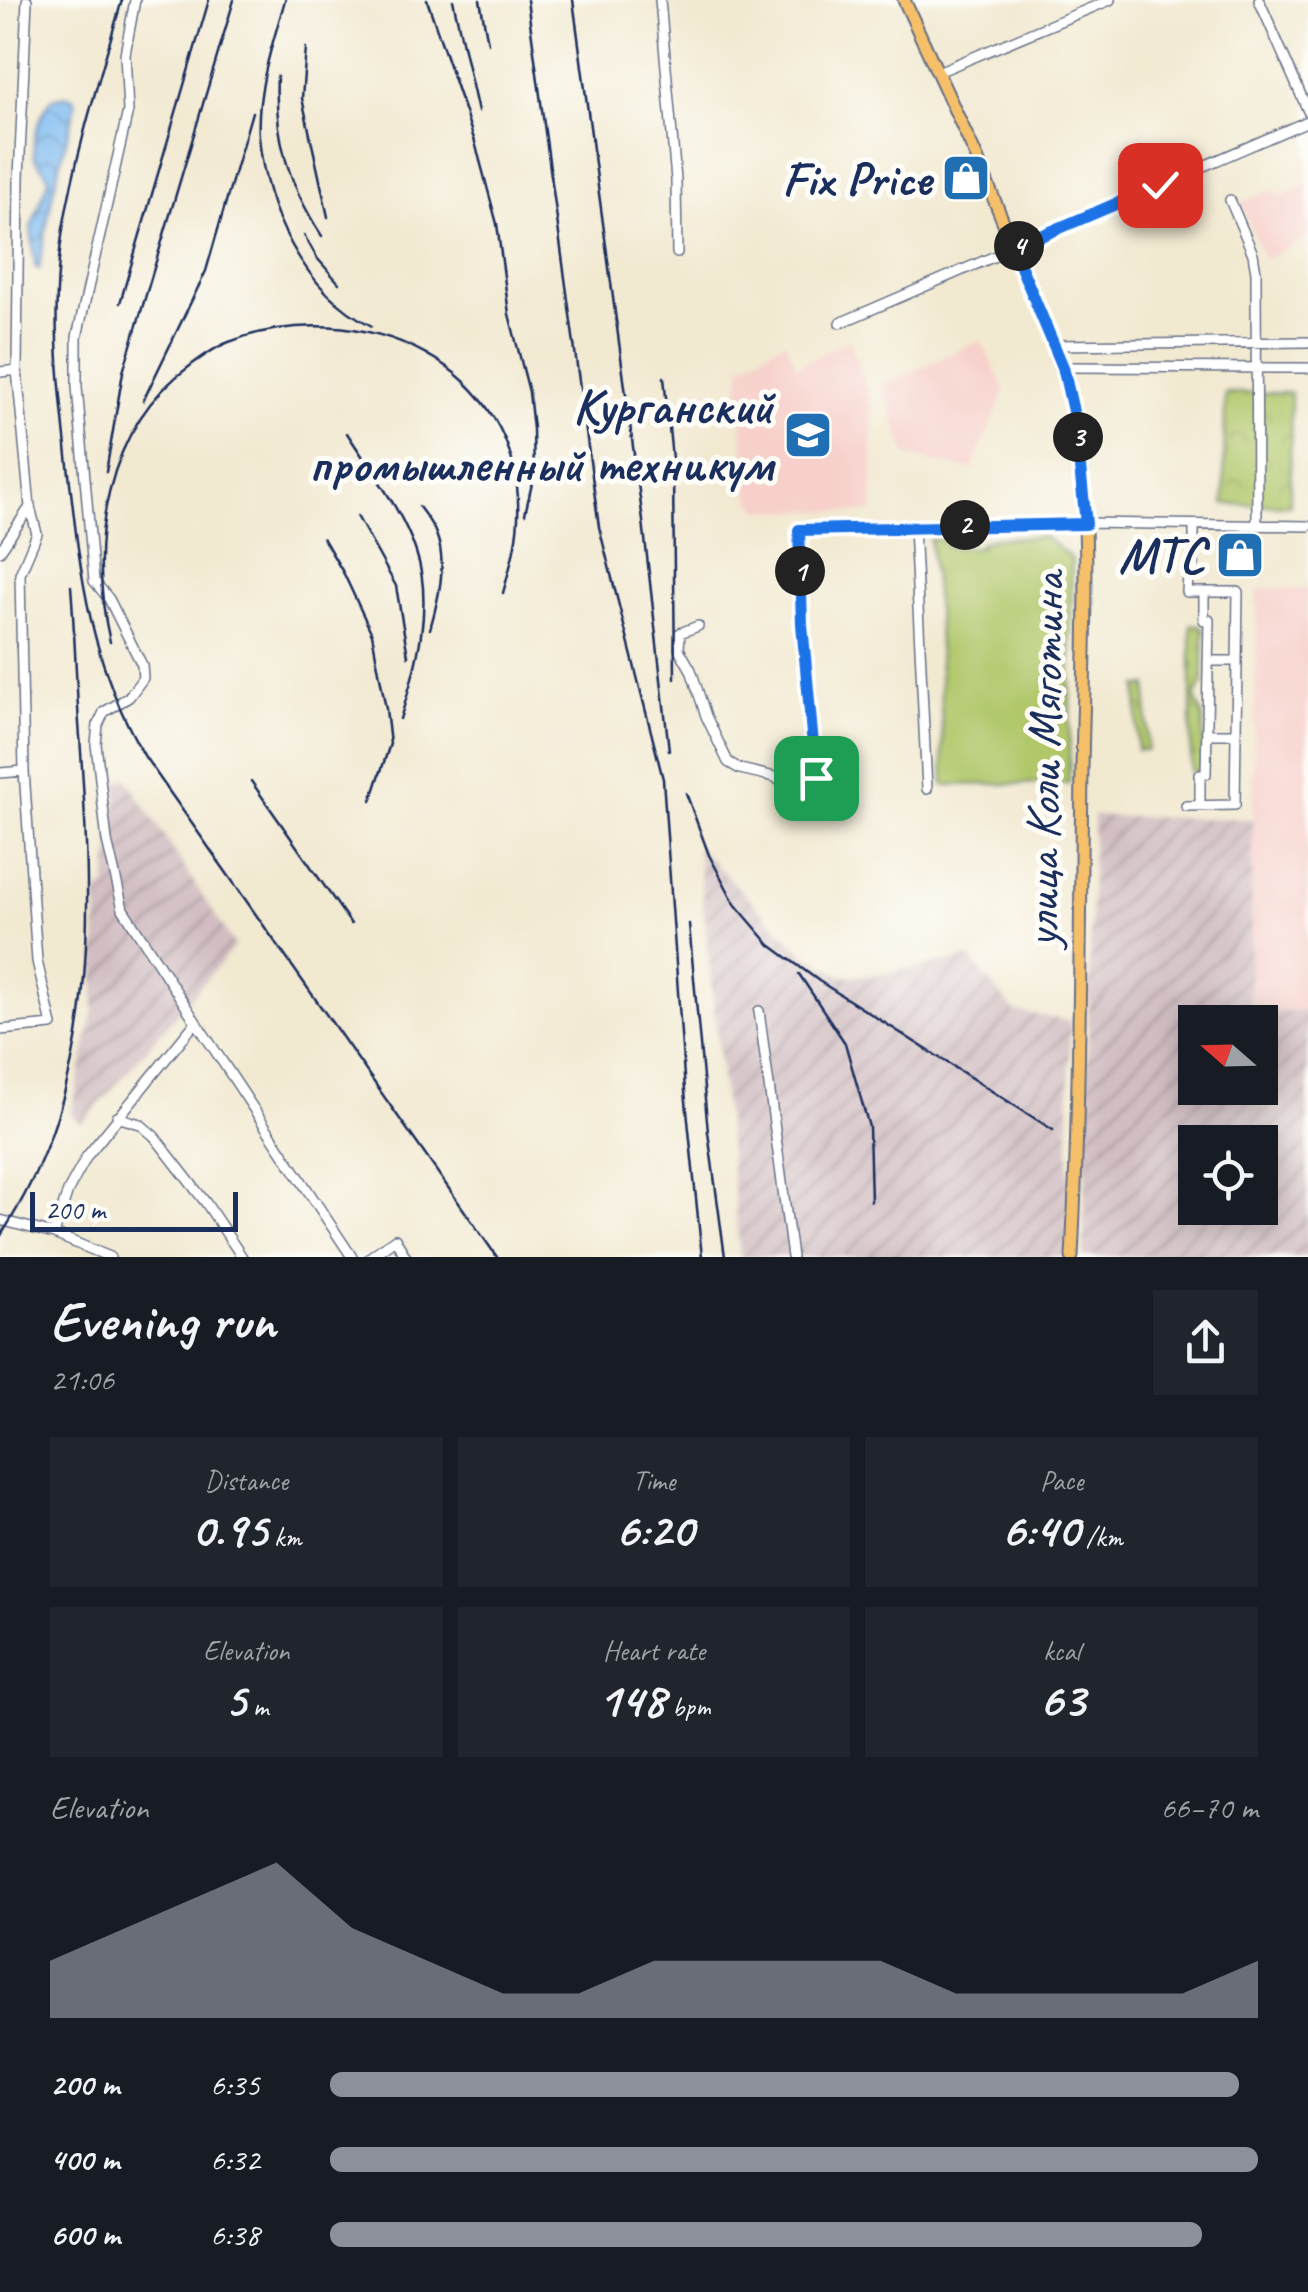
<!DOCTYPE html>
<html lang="en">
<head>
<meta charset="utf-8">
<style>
	:root { --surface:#171b24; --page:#20242c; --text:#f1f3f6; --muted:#9ea1a6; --accent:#8c9099 }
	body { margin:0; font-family:Caveat,sans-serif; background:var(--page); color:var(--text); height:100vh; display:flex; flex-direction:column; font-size:38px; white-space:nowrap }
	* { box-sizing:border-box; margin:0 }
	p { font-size:32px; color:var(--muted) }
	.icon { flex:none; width:55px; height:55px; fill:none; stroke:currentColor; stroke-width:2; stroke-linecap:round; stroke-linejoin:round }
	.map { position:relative; height:1257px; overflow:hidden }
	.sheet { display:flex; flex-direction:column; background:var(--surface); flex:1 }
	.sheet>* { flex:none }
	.needle { width:65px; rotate:290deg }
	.tools { position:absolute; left:1178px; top:1005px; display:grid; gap:20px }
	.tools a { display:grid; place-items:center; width:100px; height:100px; border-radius:0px; background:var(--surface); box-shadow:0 5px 25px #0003; font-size:50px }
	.scale { position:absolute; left:30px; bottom:25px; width:208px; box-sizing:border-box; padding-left:10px; border:5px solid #1b2f5e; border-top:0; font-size:28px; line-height:35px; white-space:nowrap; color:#1b2f5e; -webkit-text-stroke:8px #fdfcf7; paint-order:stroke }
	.pin { position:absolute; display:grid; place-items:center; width:85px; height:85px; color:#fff; margin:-42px; border-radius:20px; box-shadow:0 5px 15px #0006 }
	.km { position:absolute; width:50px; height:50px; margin:-25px; border-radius:50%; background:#222; color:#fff; font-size:28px; line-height:50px; text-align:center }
	.round { display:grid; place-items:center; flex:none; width:105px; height:105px; border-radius:0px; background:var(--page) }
	.headline { display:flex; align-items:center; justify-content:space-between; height:170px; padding:0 50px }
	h1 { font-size:55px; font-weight:800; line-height:75px }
	.stats { display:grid; grid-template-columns:repeat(3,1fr); gap:15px; height:170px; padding:10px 50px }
	.stats div { display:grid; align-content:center; border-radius:0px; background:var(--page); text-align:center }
	.stats b { font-size:50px; font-weight:800 }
	.stats small { font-size:28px; font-weight:400 }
	.stats p { font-size:28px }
	.chart { height:280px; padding:20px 50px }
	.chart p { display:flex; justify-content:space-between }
	.chart svg { width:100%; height:180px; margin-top:10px; fill:var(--accent); opacity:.7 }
	ul { padding:0 50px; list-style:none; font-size:32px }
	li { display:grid; grid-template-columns:160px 120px 1fr; align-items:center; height:75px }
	li i { height:25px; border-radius:12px; background:var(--accent) }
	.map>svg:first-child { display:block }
	.built { fill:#f7d0cb }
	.industrial { fill:url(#industrial-furrows); fill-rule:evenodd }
	.green { fill:#b1c76b; stroke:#667b64; stroke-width:2.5 }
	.park { fill:url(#park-crowns); stroke:#667b64; stroke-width:2.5 }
	.water { fill:url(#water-waves); stroke:#4c74a7; stroke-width:2.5 }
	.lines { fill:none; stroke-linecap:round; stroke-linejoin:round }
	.minor-casing { stroke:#667086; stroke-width:12 }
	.major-casing { stroke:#667086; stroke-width:15 }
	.minor { stroke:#fff; stroke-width:9 }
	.major { stroke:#f6c06b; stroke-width:11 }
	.rail { stroke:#1b2f5e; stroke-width:2.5 }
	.route-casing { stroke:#fff; stroke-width:20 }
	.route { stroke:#1a73e8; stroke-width:12 }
	.labels { text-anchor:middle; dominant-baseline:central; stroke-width:10; stroke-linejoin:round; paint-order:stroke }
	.poi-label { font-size:50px; font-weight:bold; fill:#1b2f5e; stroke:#fdfcf7; text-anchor:end }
	.street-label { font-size:50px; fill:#1b2f5e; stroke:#fdfcf7 }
</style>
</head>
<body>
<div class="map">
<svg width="1308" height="1257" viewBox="0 0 1308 1257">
	<defs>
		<pattern id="industrial-furrows" width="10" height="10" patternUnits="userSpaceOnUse" patternTransform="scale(2.5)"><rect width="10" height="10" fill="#d2bec2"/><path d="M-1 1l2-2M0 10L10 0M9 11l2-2" fill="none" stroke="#aa9ba1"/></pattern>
		<pattern id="park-crowns" width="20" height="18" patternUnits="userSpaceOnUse" patternTransform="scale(2.5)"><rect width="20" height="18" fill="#b1c76b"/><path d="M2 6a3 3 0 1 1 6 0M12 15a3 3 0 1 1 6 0" fill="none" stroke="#98ab5f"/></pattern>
		<pattern id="water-waves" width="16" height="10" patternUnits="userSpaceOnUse" patternTransform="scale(2.5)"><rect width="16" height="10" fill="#7dbaf0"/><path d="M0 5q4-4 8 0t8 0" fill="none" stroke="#6698c6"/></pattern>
	</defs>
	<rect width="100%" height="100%" fill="#fdfcf7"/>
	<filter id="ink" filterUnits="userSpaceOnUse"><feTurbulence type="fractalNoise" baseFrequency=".01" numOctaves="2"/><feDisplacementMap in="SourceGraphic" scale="20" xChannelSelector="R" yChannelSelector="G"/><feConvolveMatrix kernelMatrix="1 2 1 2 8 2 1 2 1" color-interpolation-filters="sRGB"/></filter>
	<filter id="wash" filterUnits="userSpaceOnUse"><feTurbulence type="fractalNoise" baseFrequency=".0048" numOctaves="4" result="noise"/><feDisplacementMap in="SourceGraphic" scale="40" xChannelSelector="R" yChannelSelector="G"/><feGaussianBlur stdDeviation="2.25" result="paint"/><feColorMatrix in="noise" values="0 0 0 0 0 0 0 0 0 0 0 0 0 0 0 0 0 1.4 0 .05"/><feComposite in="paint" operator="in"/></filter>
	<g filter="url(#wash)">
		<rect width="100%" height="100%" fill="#f2e9d1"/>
		<path class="built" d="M1308,186V237L1265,260L1240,203L1275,189L1279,197Z
			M850,339L872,408L873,512L760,510L752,501L748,490L739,400L741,366L785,341L797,367Z
			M981,340L1005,391L972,470L906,455L883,385Z
			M1257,589H1308V1012L1249,1011Z"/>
		<path class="industrial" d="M127,778L235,946L82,1124L71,1114L94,1010L98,891L106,886L111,848L107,820L109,815L116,813L117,783Z
			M1093,816L1253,819L1249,1010L1308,1012V1257H1083ZM1260,1022V1088H1195V1022ZM1260,1142V1208H1195V1142Z
			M697,846L805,955L844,976L875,975L970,958L1014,1011L1070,1021L1068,1257H740Z"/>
		<path class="green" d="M1045,537L1072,559L1069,783L944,785L938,626L930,539L946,540V547H980V543L994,538Z"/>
		<path class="park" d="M1225,393H1291L1290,505L1224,504Z
			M1191,625H1199L1204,631L1203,681L1195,698L1203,717V766L1198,772H1191Z
			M1138,686H1148L1147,750H1137Z"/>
		<path class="water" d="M67,96L74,99L76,104L53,190L39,269L35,266L31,228L49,180C47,169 39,167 35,158C29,141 42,112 52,99Z"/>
	</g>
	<g filter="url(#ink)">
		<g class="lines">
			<g class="minor-casing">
				<path id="minor" d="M660,0L676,180L677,253
					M1259,0L1308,111
					M938,72L1110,0
					M1230,200L1253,254L1256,272L1257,525
					M840,323L1308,121
					M1054,345L1308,342
					M1063,367L1308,368
					M0,372L17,370
					M914,526L927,789
					M0,551L30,507
					M698,626L680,633L679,649L691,670L706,716L728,762L740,769L775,777L781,782L816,778
					M1208,661H1237
					M1207,734H1236
					M0,773L24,771
					M831,791L816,778L802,623L799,530L1086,523L1308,526
					M1200,804V775L1206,774L1209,620H1204V592
					M1186,806L1235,805L1238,592H1187L1188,576L1194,573V525
					M759,1011L792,1257
					M196,1022L352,1257
					M0,1030L52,1025L37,961L24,771L20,574L37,534L30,507L17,370L19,177L27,0
					M117,1117L140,1124L154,1136L206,1203L242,1257
					M0,1220L54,1234L110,1257
					M54,1234L68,1191L87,1156L196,1022L123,909L107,841L96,744L98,725L104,712L129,697L143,678L142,665L109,599L94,581L77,387V337L128,111L125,54L135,0
					M370,1257L395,1239L406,1257"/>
			</g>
			<g class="major-casing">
				<path id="major" d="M904,0L977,158L1063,367C1097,498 1084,635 1082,769C1080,932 1080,1095 1072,1257"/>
			</g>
			<use href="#minor" class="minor"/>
			<use href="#major" class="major"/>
			<path class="rail" d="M122,0C100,76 76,151 63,229C50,309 59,385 68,465C80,572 89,662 145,757L497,1257
				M285,0C273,43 256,90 259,136C265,210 304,292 372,326
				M427,0L475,142L497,224L509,314L529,392L533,429L534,475L525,514
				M453,0L478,112
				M480,0L488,43
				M527,0L599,527L663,779L685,1091L702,1257
				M573,0L643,521L669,750
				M306,48L302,98L328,217
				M277,76C274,139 289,185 322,236
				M304,235L317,258L339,283
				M120,303L209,0
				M664,377L673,469L675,679
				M143,401L206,271L252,112
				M347,433C371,471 402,509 416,552C434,605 416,669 400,719
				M106,472L123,372L234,0
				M419,507C425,515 433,525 436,534C448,563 438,601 430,629
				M357,516L396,586L408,656
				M323,538L344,574L372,634L386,709L390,744L371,801
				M110,642C87,545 105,427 190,366C202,357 215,347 229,342C358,292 525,363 518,518C517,543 510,568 503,593
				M251,781L351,924
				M686,793L709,855L735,904L770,945L819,981L1053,1130
				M689,924L708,1132L725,1257
				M799,974L845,1043L869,1127L871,1201
				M0,1237C101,1082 92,913 80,737C76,687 75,636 71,586"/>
		</g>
	</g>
	<g class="lines" filter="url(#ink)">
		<g class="route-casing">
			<path id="route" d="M816,778L802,624L799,530L1086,524L1075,420L1063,367L1013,248L1160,185"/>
		</g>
		<use href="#route" class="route"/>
	</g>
	<defs>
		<g id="shop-square" transform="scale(2.5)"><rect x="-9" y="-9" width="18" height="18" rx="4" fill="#1f6fb2" stroke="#fdfcf7"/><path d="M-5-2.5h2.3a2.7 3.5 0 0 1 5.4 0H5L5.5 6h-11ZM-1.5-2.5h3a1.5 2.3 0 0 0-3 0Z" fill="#fff"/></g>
		<g id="university-square" transform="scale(2.5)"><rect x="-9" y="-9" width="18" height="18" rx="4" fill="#1f6fb2" stroke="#fdfcf7"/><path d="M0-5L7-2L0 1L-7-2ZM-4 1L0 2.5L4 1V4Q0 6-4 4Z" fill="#fff"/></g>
	</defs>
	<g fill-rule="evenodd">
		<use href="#shop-square" x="966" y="178"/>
		<use href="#university-square" x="808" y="435"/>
		<use href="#shop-square" x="1240" y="555"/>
	</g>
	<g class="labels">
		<g class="poi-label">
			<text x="931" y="178">Fix Price</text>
			<text x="773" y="406">Курганский<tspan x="773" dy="58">промышленный техникум</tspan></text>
			<text x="1205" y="555">МТС</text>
		</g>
		<g class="street-label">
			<text transform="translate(1044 760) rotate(-89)">улица Коли Мяготина</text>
		</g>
	</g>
</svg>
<div class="tools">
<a><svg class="needle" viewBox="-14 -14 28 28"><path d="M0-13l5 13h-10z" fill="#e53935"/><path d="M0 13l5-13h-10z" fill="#9ea1a6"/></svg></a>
<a><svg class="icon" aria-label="locate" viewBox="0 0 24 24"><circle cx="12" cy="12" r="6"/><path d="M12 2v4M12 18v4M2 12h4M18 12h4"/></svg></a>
</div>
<div class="scale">200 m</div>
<div class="pin" style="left:816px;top:778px;background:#1e9e55"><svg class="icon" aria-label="arrive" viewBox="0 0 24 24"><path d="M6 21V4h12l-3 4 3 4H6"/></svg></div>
<div class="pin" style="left:1160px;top:185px;background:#d93025"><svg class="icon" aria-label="check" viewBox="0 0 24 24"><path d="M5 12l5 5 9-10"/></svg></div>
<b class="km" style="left:800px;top:571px">1</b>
<b class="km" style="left:965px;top:525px">2</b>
<b class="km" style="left:1078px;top:437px">3</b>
<b class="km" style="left:1019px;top:246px">4</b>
</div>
<section class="sheet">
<div class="headline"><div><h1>Evening run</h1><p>21:06</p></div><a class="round"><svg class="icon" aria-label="share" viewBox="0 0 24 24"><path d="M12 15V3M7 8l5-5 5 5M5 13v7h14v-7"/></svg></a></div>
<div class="stats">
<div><p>Distance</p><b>0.95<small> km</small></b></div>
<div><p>Time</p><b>6:20</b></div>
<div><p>Pace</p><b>6:40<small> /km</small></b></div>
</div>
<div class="stats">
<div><p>Elevation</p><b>5<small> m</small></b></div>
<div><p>Heart rate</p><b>148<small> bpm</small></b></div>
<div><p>kcal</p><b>63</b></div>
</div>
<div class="chart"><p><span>Elevation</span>66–70 m</p>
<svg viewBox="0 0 160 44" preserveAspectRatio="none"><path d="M0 44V30L10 22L20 14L30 6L40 22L50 30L60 38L70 38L80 30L90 30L100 30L110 30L120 38L130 38L140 38L150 38L160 30V44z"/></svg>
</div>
<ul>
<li><b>200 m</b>6:35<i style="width:98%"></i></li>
<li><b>400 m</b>6:32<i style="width:100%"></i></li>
<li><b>600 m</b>6:38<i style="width:94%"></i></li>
</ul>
</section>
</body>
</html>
